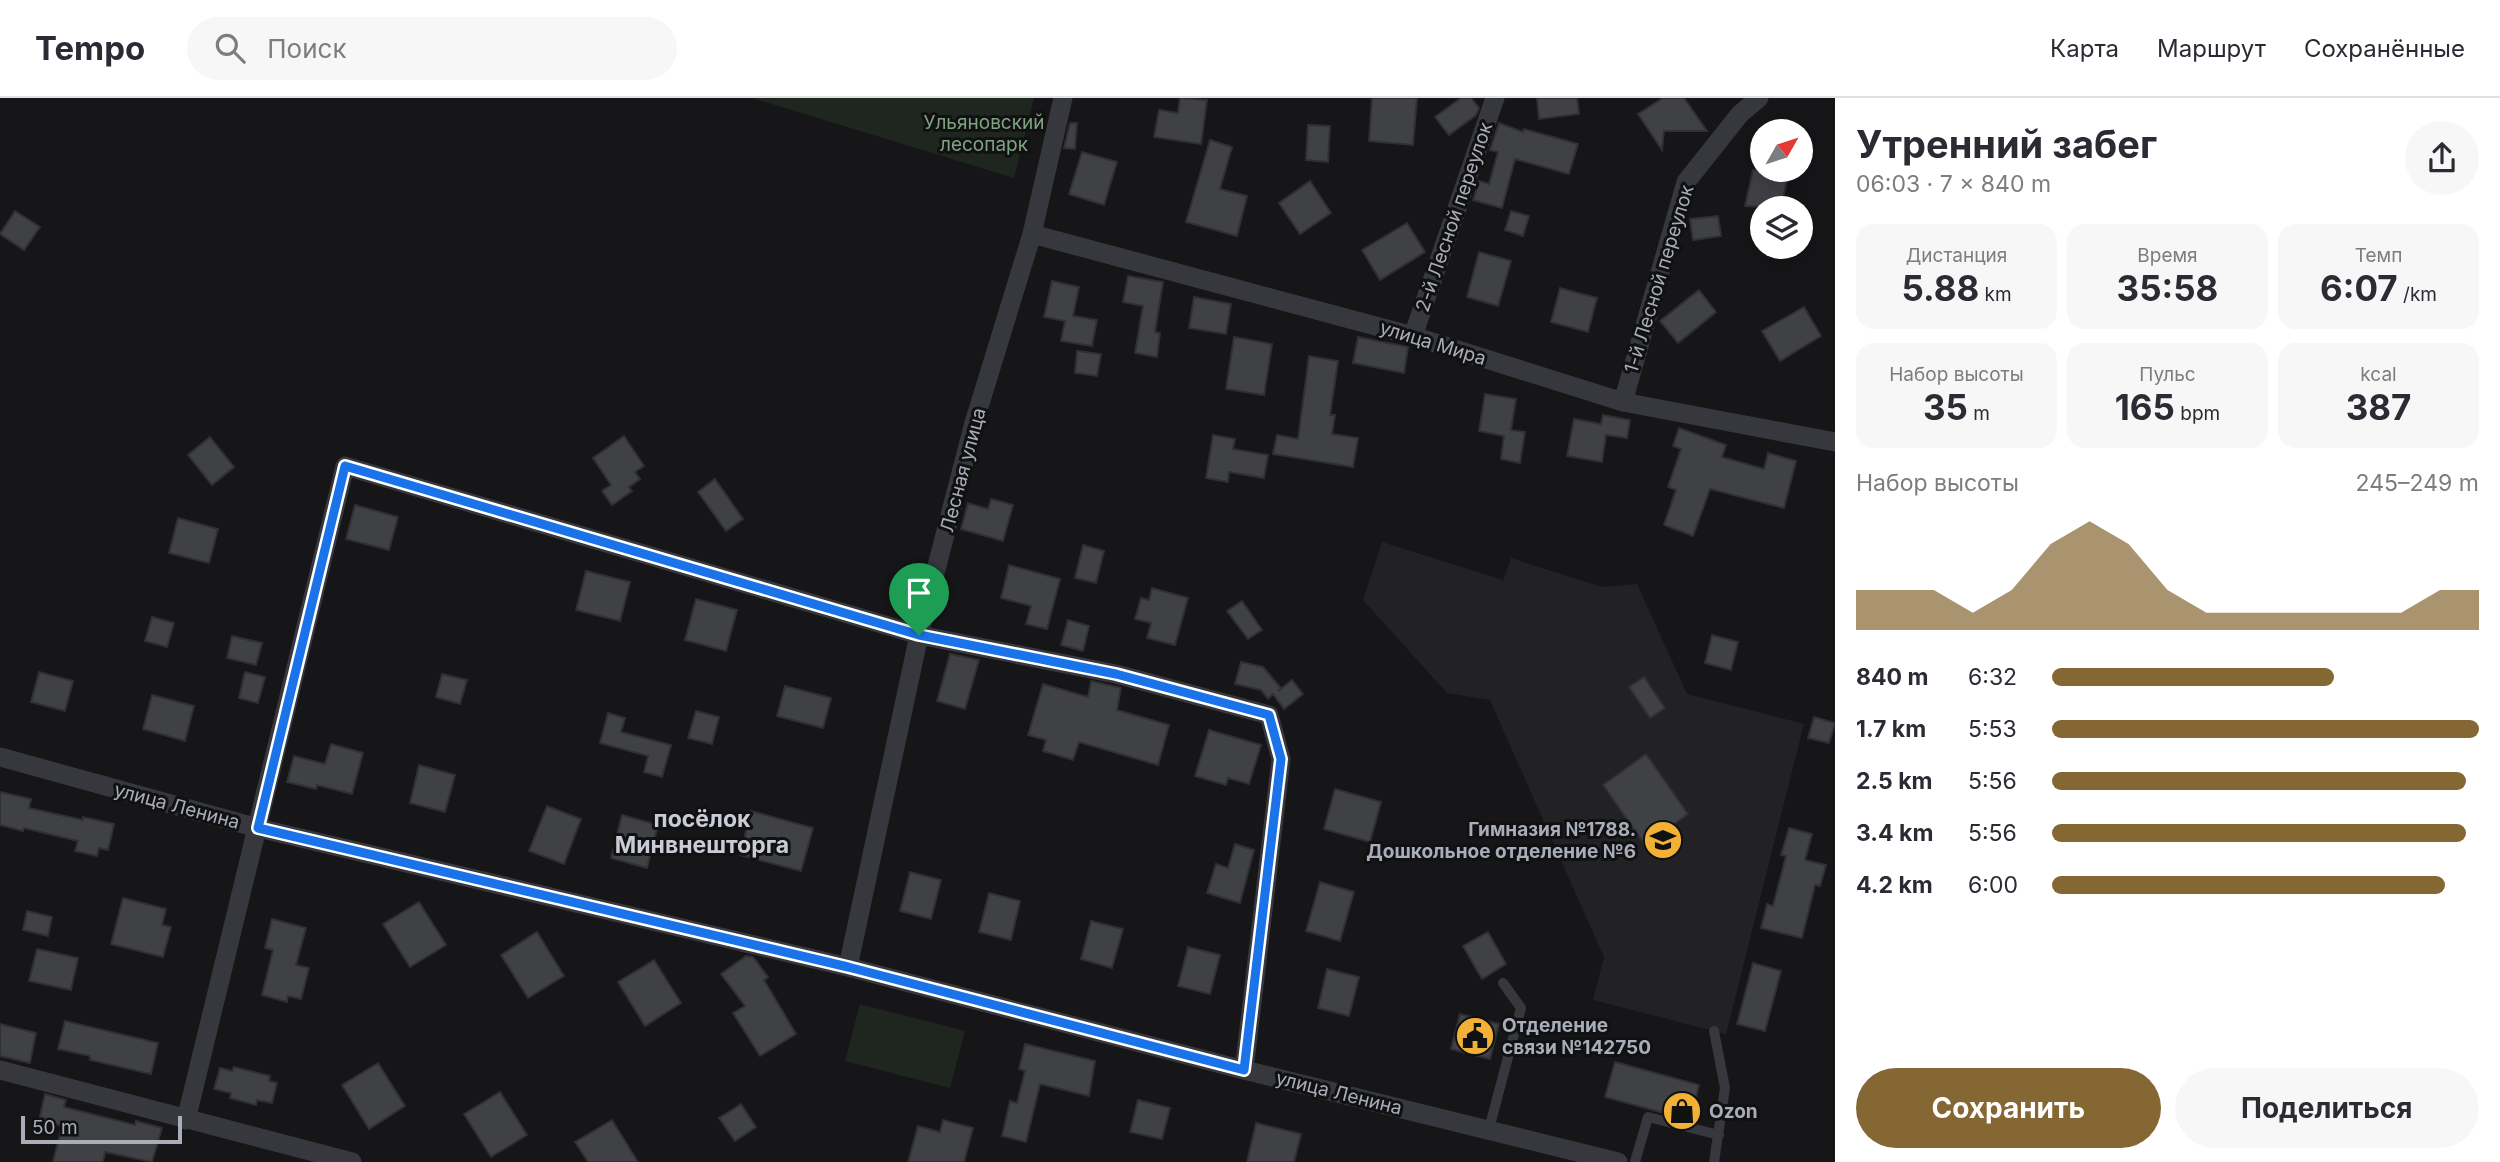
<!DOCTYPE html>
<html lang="ru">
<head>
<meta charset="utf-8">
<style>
	:root { --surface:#fff; --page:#f7f7f7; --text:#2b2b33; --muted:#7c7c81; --line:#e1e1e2; --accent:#856733 }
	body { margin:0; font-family:Inter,sans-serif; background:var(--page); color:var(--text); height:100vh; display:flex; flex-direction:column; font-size:26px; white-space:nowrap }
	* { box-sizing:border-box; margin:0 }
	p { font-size:23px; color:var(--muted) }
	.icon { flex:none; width:38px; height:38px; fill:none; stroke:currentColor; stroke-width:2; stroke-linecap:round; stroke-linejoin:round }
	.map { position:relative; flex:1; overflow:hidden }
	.side { display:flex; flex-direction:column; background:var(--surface); width:665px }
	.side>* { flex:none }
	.needle { width:46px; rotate:51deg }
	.buttons { position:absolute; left:1750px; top:21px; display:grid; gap:14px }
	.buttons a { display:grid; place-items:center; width:63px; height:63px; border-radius:50%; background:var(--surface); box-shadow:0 4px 18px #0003; font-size:35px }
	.scale { position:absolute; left:21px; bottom:18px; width:161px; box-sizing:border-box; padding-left:7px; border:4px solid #a8adb8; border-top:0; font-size:19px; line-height:24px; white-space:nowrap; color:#a8adb8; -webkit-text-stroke:5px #111113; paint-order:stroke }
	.pin { position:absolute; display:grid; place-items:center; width:60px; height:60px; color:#fff; margin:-72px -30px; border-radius:50% 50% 50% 0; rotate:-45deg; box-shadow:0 0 7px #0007 }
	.pin .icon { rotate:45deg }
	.round { display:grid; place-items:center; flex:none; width:74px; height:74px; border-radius:37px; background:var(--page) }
	.summary { display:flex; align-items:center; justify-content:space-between; height:119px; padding:0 21px }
	h1 { font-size:38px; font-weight:700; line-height:52px }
	.stats { display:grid; grid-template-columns:repeat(3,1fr); gap:10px; height:119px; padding:7px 21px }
	.stats div { display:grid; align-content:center; border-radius:18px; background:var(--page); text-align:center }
	.stats b { font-size:35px; font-weight:700 }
	.stats small { font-size:19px; font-weight:400 }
	.stats p { font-size:19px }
	.chart { height:196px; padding:14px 21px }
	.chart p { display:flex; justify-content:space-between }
	.chart svg { width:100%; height:126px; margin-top:7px; fill:var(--accent); opacity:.7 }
	.primary-button { display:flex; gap:14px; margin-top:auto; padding:14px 21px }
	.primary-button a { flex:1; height:80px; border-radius:42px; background:var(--accent); color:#fff; font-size:28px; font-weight:700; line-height:80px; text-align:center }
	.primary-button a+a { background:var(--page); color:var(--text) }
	ul { padding:0 21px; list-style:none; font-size:23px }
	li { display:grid; grid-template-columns:112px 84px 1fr; align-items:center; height:52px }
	li i { height:18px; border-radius:9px; background:var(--accent) }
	header { display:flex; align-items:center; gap:42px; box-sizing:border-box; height:98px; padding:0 35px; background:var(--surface); border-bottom:2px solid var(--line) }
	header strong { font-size:33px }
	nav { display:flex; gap:38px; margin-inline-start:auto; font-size:24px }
	.search { width:490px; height:63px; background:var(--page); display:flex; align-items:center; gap:18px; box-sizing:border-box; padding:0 24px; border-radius:38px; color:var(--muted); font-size:26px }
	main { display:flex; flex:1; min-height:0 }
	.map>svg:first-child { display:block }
	.built { fill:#222225 }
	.green { fill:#1e261f }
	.building { fill:#404145; stroke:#303034; stroke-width:2 }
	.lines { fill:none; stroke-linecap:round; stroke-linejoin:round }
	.service { stroke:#37383d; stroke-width:10 }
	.minor { stroke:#37383d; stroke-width:19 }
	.route-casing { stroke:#fff; stroke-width:14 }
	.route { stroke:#1a73e8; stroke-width:9 }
	.labels { text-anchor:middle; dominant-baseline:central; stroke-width:6; stroke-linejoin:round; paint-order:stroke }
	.park-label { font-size:19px; fill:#7fa381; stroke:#111113 }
	.street-label { font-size:19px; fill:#a8adb8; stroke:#111113 }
	.poi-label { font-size:19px; font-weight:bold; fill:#a8adb8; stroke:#111113; text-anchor:start }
	.quarter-label { font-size:23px; font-weight:bold; fill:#c9ccd4; stroke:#111113 }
</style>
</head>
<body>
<header>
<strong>Tempo</strong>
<div class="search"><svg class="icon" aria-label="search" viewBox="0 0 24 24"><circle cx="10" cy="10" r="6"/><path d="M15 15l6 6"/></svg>Поиск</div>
<nav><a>Карта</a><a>Маршрут</a><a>Сохранённые</a></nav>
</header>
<main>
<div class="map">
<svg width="1835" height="1064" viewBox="0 0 1835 1064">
	<rect width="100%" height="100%" fill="#161618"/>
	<path class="built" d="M1382,444L1503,482L1511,460L1602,489L1637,486L1687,596L1804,626L1726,936L1593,902L1604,859L1490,602L1447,595L1363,502Z"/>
	<path class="green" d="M752,0H1034L1014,80Z
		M860,906L965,933L950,990L845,963Z"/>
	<path class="building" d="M1180,0L1207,2L1201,46L1154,39L1159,12L1178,15Z
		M1372,0H1417L1413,47L1369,43Z
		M1461,0H1471L1479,10L1476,17L1449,37L1435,19Z
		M1537,0H1577L1579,16L1539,21Z
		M1663,0H1684L1707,33H1664L1662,52L1638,16Z
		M1070,25H1077L1075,51L1064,50Z
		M1499,25L1523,34L1524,31L1578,46L1569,76L1515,61L1502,110L1473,102L1479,83L1489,86L1498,54L1490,52Z
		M1308,27L1330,28L1328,64L1306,62Z
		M1210,42L1232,49L1220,91L1247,98L1237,138L1186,124Z
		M1082,54L1117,64L1104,107L1069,96Z
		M1753,72H1789L1781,110L1745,108Z
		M1310,83L1331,115L1300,136L1279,105Z
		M15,113L40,129L24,152L0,136Z
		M1511,113L1529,118L1523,138L1505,132Z
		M1718,118L1721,138L1693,142L1690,121Z
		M1407,125L1425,154L1380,182L1362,152Z
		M1479,154L1511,163L1498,208L1467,199Z
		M1128,178L1163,184L1155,234L1160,235L1157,259L1135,255L1143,208L1123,204Z
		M1052,183L1079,189L1073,218L1097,222L1092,248L1061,243L1065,223L1044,219Z
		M1560,190L1597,200L1588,234L1551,224Z
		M1699,192L1716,214L1678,245L1660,223Z
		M1194,199L1231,206L1226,236L1189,230Z
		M1804,209L1821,238L1780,263L1762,233Z
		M1234,239L1272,246L1264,297L1226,291Z
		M1358,239L1408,249L1404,275L1353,265Z
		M1077,253L1101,256L1097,278L1075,275Z
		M1309,258L1338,263L1330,317H1335L1332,336L1358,340L1353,369L1273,356L1277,337L1298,341Z
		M1485,296L1516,301L1511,332L1525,334L1520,365L1501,361L1504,338L1479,333Z
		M1603,317L1630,322L1627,340L1606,337L1602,364L1567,358L1574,321L1601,326Z
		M1679,330L1726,347L1722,359L1764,371L1768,355L1796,363L1784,410L1710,391L1693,438L1664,427L1676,392L1668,389L1681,351L1673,348Z
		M1213,337L1235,341L1233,351L1268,357L1264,380L1229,374L1228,384L1206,380Z
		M624,338L644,368L635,374L640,381L629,389L632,393L612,407L602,393L611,387L593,360Z
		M210,339L234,369L212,387L188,357Z
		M715,381L743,421L726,433L698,394Z
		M991,401L1013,407L1003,443L961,431L968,405L988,411Z
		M355,407L398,419L389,452L346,441Z
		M178,420L218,431L209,465L169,455Z
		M1083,447L1104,453L1096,485L1075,480Z
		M1009,467L1060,481L1047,531L1026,526L1031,508L1001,500Z
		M586,473L630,484L620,523L576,512Z
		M1152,490L1188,500L1175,547L1147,540L1151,525L1135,521L1141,500L1149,502Z
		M696,501L737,512L726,553L685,542Z
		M1242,503L1262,532L1248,541L1227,513Z
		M152,519L174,525L167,549L145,543Z
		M1068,522L1089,528L1083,553L1061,547Z
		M1712,537L1738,544L1731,572L1705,565Z
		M232,538L262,545L256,567L227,560Z
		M950,556L979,562L965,611L937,603Z
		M1241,564L1263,569L1281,590L1278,593L1292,582L1303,596L1284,611L1273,596L1268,601L1261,592L1235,586Z
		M39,574L73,583L65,613L31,604Z
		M245,574L265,579L258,605L239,600Z
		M442,576L467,582L460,606L436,599Z
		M1644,579L1665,610L1650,620L1629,589Z
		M1091,583L1121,590L1117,612L1169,627L1158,667L1079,644L1073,662L1043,653L1046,642L1028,637L1043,586L1088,599Z
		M785,588L831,600L823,630L777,618Z
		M152,597L194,608L185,643L143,631Z
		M696,613L719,619L712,646L688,640Z
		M608,615L625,620L621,634L671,647L662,679L644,674L648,658L600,645Z
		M1814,619L1835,625L1829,645L1808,640Z
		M1209,632L1261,647L1249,686L1228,680L1226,687L1195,678Z
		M331,646L363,655L352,696L317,687L316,691L287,684L294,658L325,666Z
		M1646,656L1688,716L1645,747L1603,687Z
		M419,667L455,677L445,714L410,705Z
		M1335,691L1381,704L1370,744L1324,731Z
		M0,694L31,701L29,710L83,722V719L114,726L108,752L99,750L97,758L75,753L78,743L24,730L23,733L0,727Z
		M547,708L581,721L564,766L529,753Z
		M751,713L813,730L801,773L740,757Z
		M622,717L658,727L647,770L611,760Z
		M1789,730L1812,736L1805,762L1826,767L1820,788L1815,787L1802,840L1761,830L1767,806L1773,808L1786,758L1781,757Z
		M1235,746L1254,752L1240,805L1207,795L1216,766L1228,770Z
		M910,774L941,782L931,821L900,813Z
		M1320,784L1354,794L1340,843L1306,833Z
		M989,795L1020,803L1011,842L979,834Z
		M123,800L166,811L162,827L171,829L163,859L111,846Z
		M419,804L446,847L410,869L383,826Z
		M27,813L52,819L48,838L23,832Z
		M272,821L306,830L296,867L309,870L301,901L288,898L287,904L262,897L273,852L265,850Z
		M1091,823L1123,831L1112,870L1081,861Z
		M537,834L564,878L528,900L501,857Z
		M1488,834L1506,866L1482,881L1463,848Z
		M1188,849L1220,857L1210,896L1178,888Z
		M37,851L78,860L71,892L29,883Z
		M746,858L753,859L768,879L764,882L796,936L760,958L733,915L745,908L721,876Z
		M654,862L681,905L645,928L618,884Z
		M1753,865L1781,873L1765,933L1737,926Z
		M1327,871L1359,879L1349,918L1318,910Z
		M1460,916L1499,926L1490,961L1451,951Z
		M65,923L158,945L151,976L90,962V958L58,951Z
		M0,926L36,935L30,965L0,958Z
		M1025,946L1095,963L1089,998L1040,986L1026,1044L1002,1038L1010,1003L1017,1005L1025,973L1019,971Z
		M1615,964L1699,987L1690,1022L1605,999Z
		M378,965L405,1008L369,1031L342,987Z
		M234,969L270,978L269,983L277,985L272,1005L257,1002L256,1007L230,1000L231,995L214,991L220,970L232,973Z
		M500,994L527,1037L491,1059L464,1016Z
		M45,996L66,1002L64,1009L135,1027L136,1023L162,1030L152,1064L105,1054L103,1064H53L62,1028L39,1022Z
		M1138,1002L1170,1010L1162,1041L1130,1034Z
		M741,1006L756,1029L735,1043L719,1020Z
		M612,1022L638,1064H588L575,1044Z
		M943,1022L973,1030L964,1064H908L918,1028L940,1034Z
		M1256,1025L1301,1036L1294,1064H1247Z"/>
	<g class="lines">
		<path class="service" d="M1714,933L1725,990L1714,1064
			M1489,1031L1521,910L1503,885
			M1635,1064L1648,1019L1719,1037"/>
		<path class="minor" d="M1032,136L1413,238L1623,304L1835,344
			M1413,238L1495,0
			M1623,304L1686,84L1740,16L1759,0
			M0,659L258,730L848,869L1244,972L1618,1064
			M848,869L919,537L974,325L1032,136L1063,0
			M0,972L352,1064
			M186,1022L345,368L919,537L1116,576L1269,617L1281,661L1244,972"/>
	</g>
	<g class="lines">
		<g class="route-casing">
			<path id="route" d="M345,368L919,537L1116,576L1269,617L1281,661L1244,972L848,869L258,730Z"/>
		</g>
		<use href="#route" class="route"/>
	</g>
	<defs>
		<g id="school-disc" transform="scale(2.0125)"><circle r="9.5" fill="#f2b134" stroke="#111113"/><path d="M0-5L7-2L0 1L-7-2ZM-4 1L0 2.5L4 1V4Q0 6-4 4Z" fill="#111"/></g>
		<g id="civic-disc" transform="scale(2.0125)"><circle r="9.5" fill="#f2b134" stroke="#111113"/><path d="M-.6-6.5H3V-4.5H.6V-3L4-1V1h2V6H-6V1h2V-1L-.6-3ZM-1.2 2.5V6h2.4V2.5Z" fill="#111"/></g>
		<g id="shop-disc" transform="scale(2.0125)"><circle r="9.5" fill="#f2b134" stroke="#111113"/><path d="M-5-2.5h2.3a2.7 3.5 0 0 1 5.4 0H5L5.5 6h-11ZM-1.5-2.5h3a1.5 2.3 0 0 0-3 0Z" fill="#111"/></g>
	</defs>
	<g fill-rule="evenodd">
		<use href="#school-disc" x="1663" y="742"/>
		<use href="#civic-disc" x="1475" y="938"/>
		<use href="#shop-disc" x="1682" y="1013"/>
	</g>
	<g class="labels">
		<g class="park-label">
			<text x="984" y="24">Ульяновский<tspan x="984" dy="22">лесопарк</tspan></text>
		</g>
		<g class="street-label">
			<text transform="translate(1454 119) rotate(-71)">2-й Лесной переулок</text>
			<text transform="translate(1659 181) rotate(-73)">1-й Лесной переулок</text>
			<text transform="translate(1433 245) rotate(17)">улица Мира</text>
			<text transform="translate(963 372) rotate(-75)">Лесная улица</text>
			<text transform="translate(177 708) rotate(15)">улица Ленина</text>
			<text transform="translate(1339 995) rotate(14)">улица Ленина</text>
		</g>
		<g class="poi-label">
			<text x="1636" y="731" text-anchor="end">Гимназия №1788.<tspan x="1636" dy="22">Дошкольное отделение №6</tspan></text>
			<text x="1502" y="927">Отделение<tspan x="1502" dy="22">связи №142750</tspan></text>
			<text x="1709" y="1013">Ozon</text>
		</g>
		<g class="quarter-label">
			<text x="702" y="721">посёлок<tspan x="702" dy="26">Минвнешторга</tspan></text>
		</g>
	</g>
</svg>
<div class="buttons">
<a><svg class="needle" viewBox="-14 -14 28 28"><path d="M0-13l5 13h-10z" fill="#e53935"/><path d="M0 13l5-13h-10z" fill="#7c7c81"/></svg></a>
<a><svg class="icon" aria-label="layers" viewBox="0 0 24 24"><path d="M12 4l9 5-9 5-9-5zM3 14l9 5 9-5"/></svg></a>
</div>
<div class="scale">50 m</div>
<div class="pin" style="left:919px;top:537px;background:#1e9e55"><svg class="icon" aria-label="arrive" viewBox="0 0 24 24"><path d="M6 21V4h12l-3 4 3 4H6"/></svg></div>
</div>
<section class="side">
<div class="summary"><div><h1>Утренний забег</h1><p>06:03 · 7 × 840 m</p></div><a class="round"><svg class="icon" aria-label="share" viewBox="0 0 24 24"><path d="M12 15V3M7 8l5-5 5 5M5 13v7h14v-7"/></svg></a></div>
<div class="stats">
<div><p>Дистанция</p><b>5.88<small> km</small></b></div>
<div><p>Время</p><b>35:58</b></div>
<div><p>Темп</p><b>6:07<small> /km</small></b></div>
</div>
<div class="stats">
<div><p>Набор высоты</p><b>35<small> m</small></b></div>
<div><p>Пульс</p><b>165<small> bpm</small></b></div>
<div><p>kcal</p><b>387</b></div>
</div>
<div class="chart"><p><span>Набор высоты</span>245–249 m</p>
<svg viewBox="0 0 160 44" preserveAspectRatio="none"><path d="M0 44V30L10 30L20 30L30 38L40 30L50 14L60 6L70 14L80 30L90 38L100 38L110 38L120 38L130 38L140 38L150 30L160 30V44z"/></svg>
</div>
<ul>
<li><b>840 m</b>6:32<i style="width:66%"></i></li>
<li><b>1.7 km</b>5:53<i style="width:100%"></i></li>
<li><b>2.5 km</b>5:56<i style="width:97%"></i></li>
<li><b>3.4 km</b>5:56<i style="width:97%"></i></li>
<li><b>4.2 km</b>6:00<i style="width:92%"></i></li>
</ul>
<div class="primary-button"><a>Сохранить</a><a>Поделиться</a></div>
</section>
</main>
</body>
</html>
